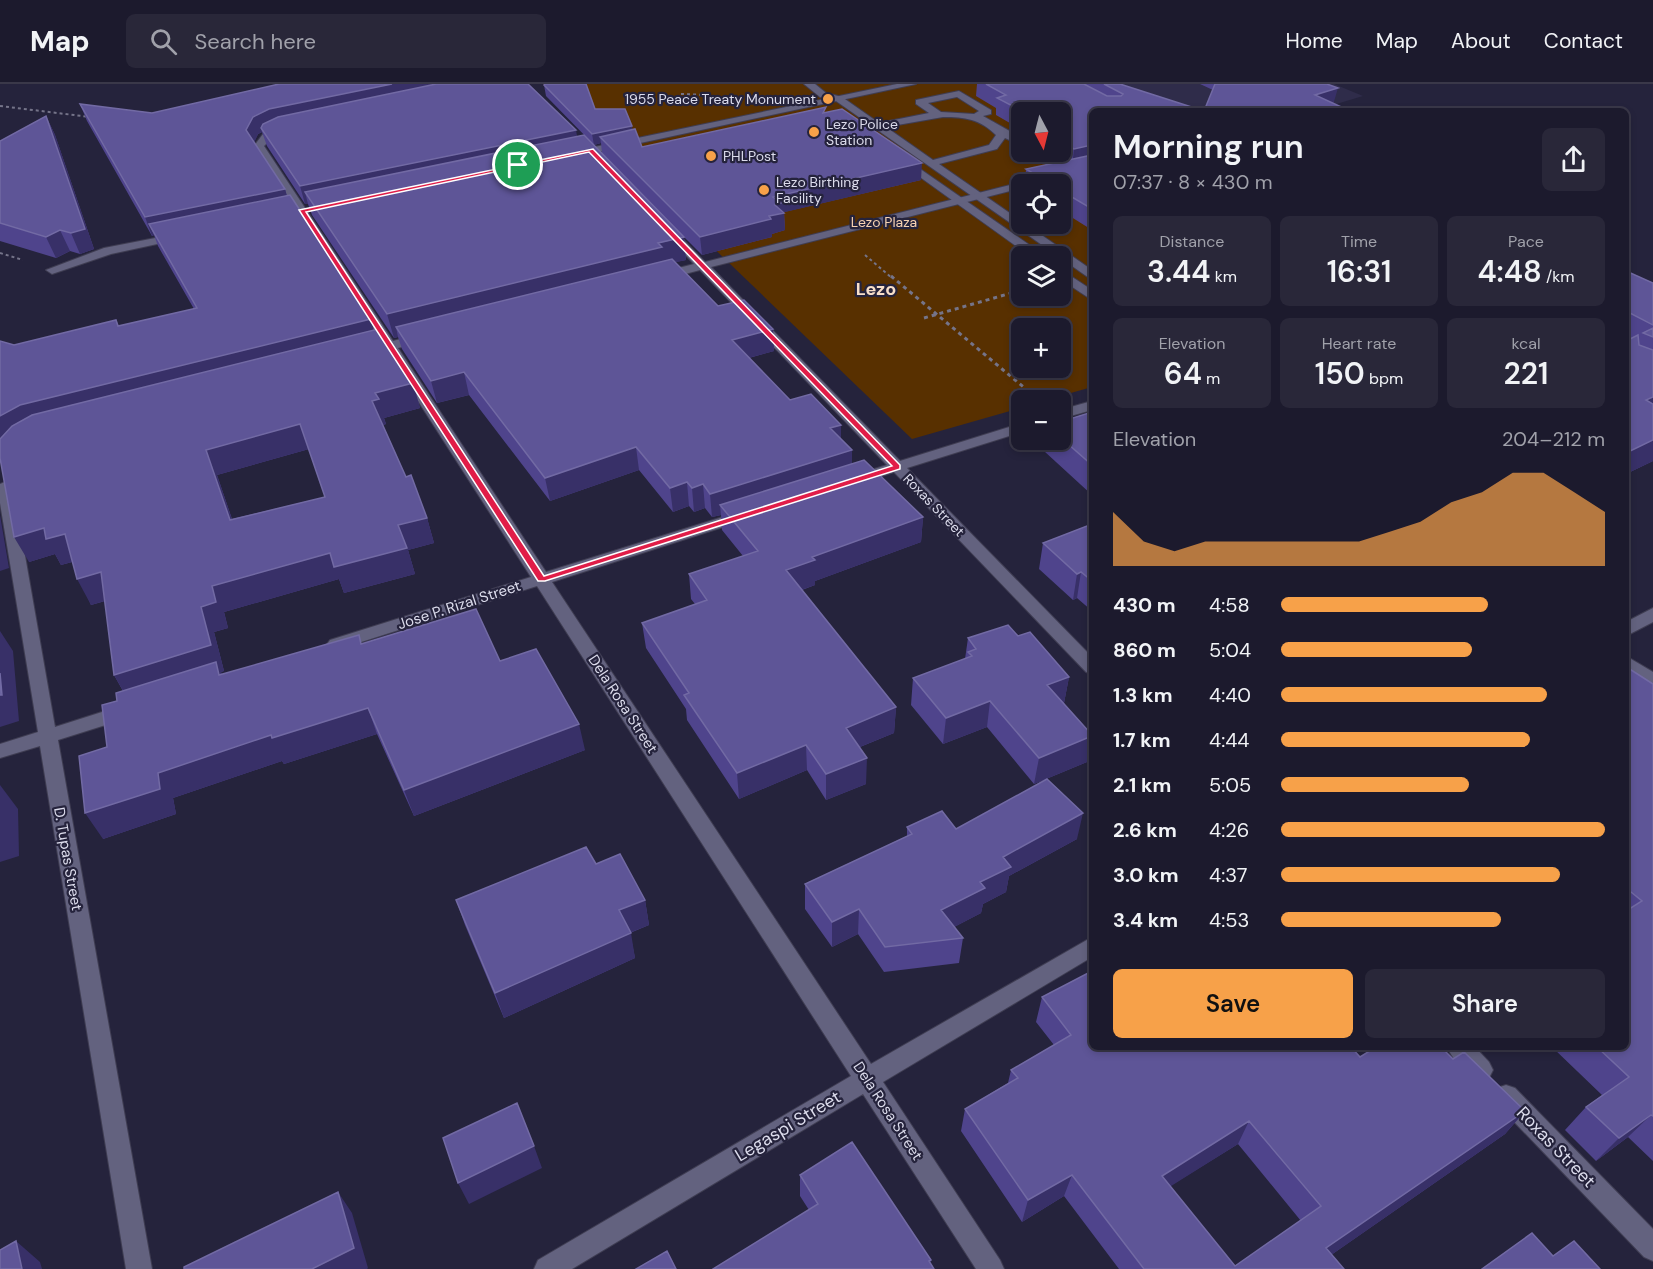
<!DOCTYPE html>
<html lang="en">
<head>
<meta charset="utf-8">
<style>
	:root { --surface:#1c1a2d; --page:#292739; --text:#f1f3f6; --muted:#a0a1aa; --line:#3a3849; --accent:#f7a149 }
	body { margin:0; font-family:"DM Sans",sans-serif; background:var(--page); color:var(--text); height:100vh; display:flex; flex-direction:column; font-size:22px; white-space:nowrap }
	* { box-sizing:border-box; margin:0 }
	p { font-size:20px; color:var(--muted) }
	.icon { flex:none; width:33px; height:33px; fill:none; stroke:currentColor; stroke-width:2; stroke-linecap:round; stroke-linejoin:round }
	.map { position:relative; flex:1; overflow:hidden }
	.details { position:absolute; left:1089px; top:24px; width:540px; height:942px; display:flex; flex-direction:column; background:var(--surface); border-radius:9px; box-shadow:0 3px 9px #0003,0 0 0 2px var(--line) }
	.details>* { flex:none }
	.needle { width:39px; rotate:173deg }
	.fabs { position:absolute; left:1011px; top:18px; display:grid; gap:12px }
	.fabs a { display:grid; place-items:center; width:60px; height:60px; border-radius:9px; background:var(--surface); box-shadow:0 3px 9px #0003,0 0 0 2px var(--line); font-size:30px }
	.pin { position:absolute; display:grid; place-items:center; width:51px; height:51px; color:#fff; margin:-26px; border:3px solid #fff; border-radius:50%; box-shadow:0 2px 6px #0007 }
	.round { display:grid; place-items:center; flex:none; width:63px; height:63px; border-radius:9px; background:var(--page) }
	.overview { display:flex; align-items:center; justify-content:space-between; height:102px; padding:0 24px }
	h1 { font-size:33px; font-weight:600; line-height:45px }
	.stats { display:grid; grid-template-columns:repeat(3,1fr); gap:9px; height:102px; padding:6px 24px }
	.stats div { display:grid; align-content:center; border-radius:9px; background:var(--page); text-align:center }
	.stats b { font-size:30px; font-weight:600 }
	.stats small { font-size:16px; font-weight:400 }
	.stats p { font-size:16px }
	.chart { height:168px; padding:12px 24px }
	.chart p { display:flex; justify-content:space-between }
	.chart svg { width:100%; height:108px; margin-top:6px; fill:var(--accent); opacity:.7 }
	.primary-button { display:flex; gap:12px; margin-top:auto; padding:12px 24px }
	.primary-button a { flex:1; height:69px; border-radius:9px; background:var(--accent); color:#111; font-size:24px; font-weight:600; line-height:69px; text-align:center }
	.primary-button a+a { background:var(--page); color:var(--text) }
	ul { padding:0 24px; list-style:none; font-size:20px }
	li { display:grid; grid-template-columns:96px 72px 1fr; align-items:center; height:45px }
	li i { height:15px; border-radius:8px; background:var(--accent) }
	header { display:flex; align-items:center; gap:36px; box-sizing:border-box; height:84px; padding:0 30px; background:var(--surface); border-bottom:2px solid var(--line) }
	header strong { font-size:28px }
	nav { display:flex; gap:33px; margin-inline-start:auto; font-size:21px }
	.search { width:420px; height:54px; background:var(--page); display:flex; align-items:center; gap:15px; box-sizing:border-box; padding:0 21px; border-radius:9px; color:var(--muted); font-size:22px }
	.map>svg:first-child { display:block }
	.built { fill:#2f2c4a }
	.green { fill:#583000; fill-rule:evenodd }
	.lines { fill:none; stroke-linecap:round; stroke-linejoin:round }
	.lane-casing { stroke:#3f3d52; stroke-width:2 }
	.street-casing { stroke:#3f3d52; stroke-width:2 }
	.path-far1 { stroke:#757489; stroke-width:2; stroke-dasharray:3 3; stroke-linecap:butt }
	.path { stroke:#757489; stroke-width:3; stroke-dasharray:4 4; stroke-linecap:butt }
	.lane { fill:#63627f; fill-rule:evenodd }
	.street { fill:#63627f; fill-rule:evenodd }
	.wall { fill:#4f448c; fill-rule:evenodd }
	.shaded-wall { fill:#383068 }
	.building { fill:#5e5597; stroke:#726aa4; stroke-width:1.5; fill-rule:evenodd }
	.route { fill:#e11d48; stroke:#fff; stroke-width:1.5; fill-rule:evenodd }
	.poi-dot { fill:#f7a149; stroke:#25233c; stroke-width:2 }
	.labels { text-anchor:middle; dominant-baseline:central; stroke-width:4.5; stroke-linejoin:round; paint-order:stroke }
	.far-poi-label { font-size:14px; fill:#dcdcec; stroke:#25233c; text-anchor:start }
	.far-park-label { font-size:14px; fill:#f7d2b1; stroke:#25233c }
	.far-street-label { font-size:14px; fill:#dcdcec; stroke:#25233c }
	.street-label { font-size:15px; fill:#dcdcec; stroke:#25233c }
	.far-district-label { font-size:18px; font-weight:bold; fill:#f8dfc9; stroke:#25233c }
	.near-street-label { font-size:18px; fill:#dcdcec; stroke:#25233c }
</style>
</head>
<body>
<header>
<strong>Map</strong>
<div class="search"><svg class="icon" aria-label="search" viewBox="0 0 24 24"><circle cx="10" cy="10" r="6"/><path d="M15 15l6 6"/></svg>Search here</div>
<nav><a>Home</a><a>Map</a><a>About</a><a>Contact</a></nav>
</header>
<div class="map">
<svg width="1653" height="1185" viewBox="0 0 1653 1185">
	<rect width="100%" height="100%" fill="#25233c"/>
	<path class="built" d="M1074,0H1334L1363,12L1313,27H1130Z"/>
	<path class="green" d="M543,0H1041L1092,27V303L1046,316H1022L1021,324L912,355ZM1022,28H1060V68H1022ZM1022,100H1060V140H1022ZM1022,172H1060V212H1022ZM1022,244H1060V284H1022Z"/>
	<g class="lines">
		<g class="lane-casing">
			<path id="lane" d="M804,0H815L826,9L842,13L879,39L929,29L916,20V16L959,7L991,26V30L983,32L1022,54V62L1005,54L997,65L939,80L1092,186V196L836,17L820,13ZM957,13L979,27L974,30L941,28L928,19ZM943,33C965,33 980,35 996,51L989,61L933,76L886,43Z
				M1032,68H1044L1076,88L1075,90H1067Z
				M903,73L1041,169L1043,172H1030L899,78L898,76Z
				M1060,185L1092,206V216L1060,195Z"/>
		</g>
		<g class="street-casing">
			<path id="street" d="M897,0H916L575,73L570,70L575,67Z
				M287,41L292,44L291,46L274,52L264,62L393,257L423,249L430,253L428,256L398,264L546,488L739,428H751L753,431L751,434L552,498L871,980L1092,853V873L883,998L1000,1176L1004,1185H976L863,1010L572,1185H534L538,1176L851,992L537,502L336,566L330,564L327,560L330,556L531,493L386,267L366,272L359,268L361,265L381,260L254,62L263,50Z
				M1022,98L1027,100H1022V104L711,183L900,377L1022,339V348L907,384L1092,573V590L1086,588L894,388L854,401L849,399L846,396L849,393L887,381L700,186L659,197L653,193L655,190L694,180L664,148V144H672L705,178Z
				M181,149L185,150V154L111,170L52,190L46,186L104,164Z
				M1092,317V326L1060,335V326Z
				M5,398L13,403L55,643L127,620L134,622L136,627L134,632L58,656L152,1185H126L40,662L0,674V660L38,648L0,419V400Z
				M1653,524V538L1626,552V538Z
				M1626,572L1653,588V603L1626,587Z
				M1447,963H1475L1489,978L1493,986L1489,994L1481,997C1467,992 1453,976 1447,963Z
				M1506,1001L1515,1004L1653,1145V1177L1644,1173L1497,1020L1494,1012L1497,1004Z"/>
		</g>
		<path class="path-far1" d="M681,10L708,11
			M0,22L90,33
			M0,169L23,176
			M865,171L892,194"/>
		<path class="path" d="M891,192L1039,316
			M924,234L1022,206"/>
		<use href="#lane" class="lane"/>
		<use href="#street" class="street"/>
	</g>
	<path class="wall" d="M977,0H1120L1204,27L1213,6L1200,0H1327L1333,19L1350,27H1092V146L1060,126V100H1025L1026,85L1063,77L1047,68H1060V28H1022V46L996,31V24L976,12Z
		M544,1L632,42V46L642,63L826,28L921,96L784,128L785,146L772,150V153L702,171L684,153L686,176L675,178L718,222L773,245L774,267L749,274L790,316L841,341V355L852,366V380L923,433L921,458L815,497V501L802,506L896,623L894,649L860,663L866,700L826,716L807,686L739,715L687,636L686,625L646,564L642,539L695,520L691,515L689,490L743,472L722,446L721,431L712,433L705,424L694,428L689,422L673,428L639,386L550,417L469,311L437,319L402,265L398,253L394,254L312,131L308,120H305L267,62L262,48L258,50L254,58L285,105L287,112L374,246L413,299L420,324L384,334L386,340L383,341L406,393L427,434L434,459L408,466L415,490L344,509L339,495L224,528L228,544L214,548L224,587L221,588L222,591L362,559L500,577L585,666L414,732L377,650L284,680L282,677L173,714L176,730L103,755L107,663L117,617L123,607L114,591L105,517L91,521L72,478L61,481L55,470L29,478L14,261L116,236L119,242L194,225L158,162L154,151L152,152L87,37L80,20L152,29L577,53L602,69L601,59L594,61L546,12ZM309,365L325,413L232,435L217,391Z
		M46,32L55,51L94,165L80,170L70,167L56,174L0,157V57Z
		M1626,187L1653,199V377L1626,390Z
		M1092,328V411L1044,367L1046,356H1060V338Z
		M1092,440V527L1077,514L1073,516L1039,485L1043,459Z
		M1018,552L1069,593L1064,619L1087,678L1034,700L987,643L943,660L911,621L913,594L965,575L968,554Z
		M1626,586L1653,600V1077L1628,1053L1596,1077L1565,1046L1586,1023L1602,1011L1552,963H1626Z
		M907,743L956,745L1077,755L1009,792L1006,808L983,820L981,829L954,843L963,854L959,879L884,888L858,850L832,863L805,825V800L907,752Z
		M596,780L645,816L649,841L630,849L635,874L504,934L465,841L456,816Z
		M1042,913L1360,973L1453,975L1525,1027L1505,1050L1331,1171L1344,1185H1119L1064,1112L1022,1138L961,1047L965,1025L1008,999L1011,986L1054,961L1036,938ZM1238,1060L1301,1137L1235,1182L1170,1102Z
		M800,1091L931,1176L930,1179L809,1126L800,1112Z"/>
	<path class="shaded-wall" d="M392,0H477L261,44L262,48L258,50L252,63L246,46L253,33L269,25Z
		M1338,4L1333,21L1315,11Z
		M46,32L55,51L94,165L80,170L71,149Z
		M632,42L633,52L600,53L601,59L594,61L592,50Z
		M576,46L579,64L305,108L308,120H305L300,102Z
		M1092,61V74L1072,83L1074,65Z
		M922,79L921,96L781,129H784L785,146L772,150V153L702,171L700,153L773,113Z
		M285,105L290,123L149,140L154,151L152,152L145,133Z
		M60,146L70,167L56,174L46,153Z
		M684,153L686,176L396,243L398,253L394,254L387,230Z
		M371,235L377,259L0,370V332L20,321Z
		M773,245L774,267L733,278L732,256Z
		M464,288L469,311L437,319L431,297Z
		M413,299L420,324L384,334L386,340L380,342L372,317L375,309Z
		M1653,313V333L1646,316Z
		M300,340L309,365L217,391L241,462L230,436L206,366Z
		M841,341V364L830,344Z
		M1653,356V377L1626,390V369Z
		M636,363L639,386L550,417L545,394Z
		M852,366V389L720,421L721,431L712,433L710,410Z
		M687,398L689,422L673,428L670,404Z
		M703,400L705,424L694,428L692,404Z
		M0,431L9,484L0,487Z
		M923,433L921,458L815,497V501L787,511L786,486L812,473Z
		M427,434L434,459L408,466L415,490L344,509L339,495L224,528L228,544L214,548L224,587L221,588L228,604L129,617L114,591L201,523L212,502L398,441Z
		M44,444L65,450L79,476L61,481L55,470L29,478L14,453Z
		M101,488L115,514L91,521L77,495Z
		M1081,488L1077,514L1073,516L1077,490Z
		M0,547L13,567L19,637L0,643Z
		M1069,593L1064,619L1047,601Z
		M990,617L987,643L943,660L946,634Z
		M896,623L894,649L845,669L846,644Z
		M368,624L377,650L284,680L282,677L173,714L176,730L103,755L85,729L158,689L271,651Z
		M579,640L585,666L414,732L404,706Z
		M1092,652V656L1087,678L1034,700L1039,674Z
		M806,661L807,686L739,715L737,689Z
		M867,674L866,700L826,716V690Z
		M0,701L18,725L19,772L0,778Z
		M1083,729L1077,755L1009,792L1006,808L983,820L981,829L939,851L941,826L1003,773Z
		M645,816L649,841L624,851L619,826Z
		M859,825L858,850L832,863V838Z
		M631,849L635,874L504,934L495,909Z
		M1525,1027L1505,1050L1311,1185L1326,1164Z
		M1651,1031L1628,1053L1596,1077L1619,1054Z
		M1249,1037L1238,1060L1152,1114L1162,1092Z
		M534,1062L542,1084L469,1120L458,1099Z
		M1072,1091L1064,1112L1022,1138L1028,1116Z
		M338,1108L352,1129L368,1184L367,1185H312Z
		M16,1157L40,1178L42,1185H22Z"/>
	<path class="building" d="M279,0H392L269,25L253,33L246,46L285,105L145,133L80,20L152,29Z
		M436,0H528L576,46L300,102L261,44L263,40L278,33Z
		M545,0H586L595,25H625L632,42L592,50L544,1Z
		M986,0H1084L1107,12H1121L1123,10L1104,0H1120L1204,27L1215,0H1327L1338,4L1315,11L1350,27H1092V61L1074,65L1060,57V28H1024L997,14L1006,11Z
		M826,23L823,29L842,25L922,79L773,113L781,119L775,121L784,129L769,132L771,135L700,153L600,53L635,45L642,63Z
		M46,32L85,145L71,149L60,146L46,153L0,139V57Z
		M584,51L684,153L658,159L662,163L387,230L305,108Z
		M1092,71V125L1060,106V100H1051L1026,85Z
		M290,111L371,235L20,321L0,332V257L14,261L116,236L118,242L197,224L149,140Z
		M672,175L718,222L744,216L773,245L732,256L790,316L811,310L841,341L830,344L852,366L710,410L703,400L692,404L687,398L670,404L636,363L545,394L464,288L431,297L396,243Z
		M1626,187L1653,199V241L1626,227Z
		M1653,244V253L1643,249Z
		M378,245L413,299L375,309L379,315L372,317L406,393L411,391L427,434L398,441L407,464L334,483L330,469L212,502L216,518L201,523L211,561L114,591L101,488L77,495L65,450L46,455L44,444L14,453L0,374V355L12,342L32,331ZM300,340L325,413L230,436L206,366Z
		M1638,251L1639,261L1653,266V313L1646,316L1653,320V356L1626,369V257Z
		M1092,328V381L1060,353V338Z
		M864,376L923,433L812,473L815,476L786,486L896,623L846,644L867,674L826,690L806,661L737,689L684,611L689,609L642,539L707,516L689,490L758,467L720,421Z
		M1092,440V497L1081,488L1077,490L1043,459Z
		M476,525L500,577L536,565L579,640L404,706L368,624L272,654L271,651L158,689L160,705L85,729L79,672L107,663L102,621L117,617L116,609L216,578L219,591L359,551L361,560Z
		M1008,541L1018,552L1030,548L1069,593L1047,601L1092,651V652L1039,674L990,617L946,634L913,594L972,572L968,568L976,565L968,554Z
		M1628,584L1653,600V1032L1651,1031L1619,1054L1586,1023L1629,993L1597,963H1626V827L1642,817L1626,804V586Z
		M0,589L2,611H0Z
		M1047,695L1083,729L1003,773L1011,783L980,798L985,804L941,826L963,854L885,863L859,825L832,838L805,800L912,750L907,743L942,727L956,745Z
		M586,763L596,780L620,770L645,816L619,826L631,849L495,909L456,816Z
		M1092,887V963H1351L1360,973L1376,963H1441L1453,975L1464,968L1525,1027L1326,1164L1344,1185H1144L1072,1091L1028,1116L965,1025L1018,994L1011,986L1071,951L1042,913ZM1249,1037L1321,1122L1235,1182L1162,1092Z
		M517,1019L534,1062L458,1099L443,1054Z
		M852,1058L931,1176L929,1177L934,1185H713L818,1120L800,1091Z
		M338,1108L354,1164L312,1185H184V1183Z
		M1532,1149L1553,1172L1574,1157L1600,1185H1482Z
		M16,1157L22,1185H0V1166Z
		M667,1167L676,1185H636Z"/>
	<path class="route" d="M593,65L900,381V385L545,497H538L299,126ZM589,68L892,382L544,492L306,128Z"/>
	<g class="poi-dot">
		<circle cx="828" cy="15" r="6"/>
		<circle cx="814" cy="48" r="6"/>
		<circle cx="711" cy="72" r="6"/>
		<circle cx="764" cy="106" r="6"/>
	</g>
	<g class="labels">
		<g class="far-poi-label">
			<text x="816" y="15" text-anchor="end">1955 Peace Treaty Monument</text>
			<text x="826" y="40">Lezo Police<tspan x="826" dy="16">Station</tspan></text>
			<text x="723" y="72">PHLPost</text>
			<text x="776" y="98">Lezo Birthing<tspan x="776" dy="16">Facility</tspan></text>
		</g>
		<g class="far-park-label">
			<text x="884" y="138">Lezo Plaza</text>
		</g>
		<g class="far-street-label">
			<text transform="translate(934 421) rotate(46)">Roxas Street</text>
		</g>
		<g class="street-label">
			<text transform="translate(459 521) rotate(-18)">Jose P. Rizal Street</text>
			<text transform="translate(623 620) rotate(57)">Dela Rosa Street</text>
			<text transform="translate(68 775) rotate(80)">D. Tupas Street</text>
			<text transform="translate(888 1027) rotate(57)">Dela Rosa Street</text>
		</g>
		<g class="far-district-label">
			<text x="876" y="205">Lezo</text>
		</g>
		<g class="near-street-label">
			<text transform="translate(788 1042) rotate(-31)">Legaspi Street</text>
			<text transform="translate(1556 1063) rotate(46)">Roxas Street</text>
		</g>
	</g>
</svg>
<div class="fabs">
<a><svg class="needle" viewBox="-14 -14 28 28"><path d="M0-13l5 13h-10z" fill="#e53935"/><path d="M0 13l5-13h-10z" fill="#a0a1aa"/></svg></a>
<a><svg class="icon" aria-label="locate" viewBox="0 0 24 24"><circle cx="12" cy="12" r="6"/><path d="M12 2v4M12 18v4M2 12h4M18 12h4"/></svg></a>
<a><svg class="icon" aria-label="layers" viewBox="0 0 24 24"><path d="M12 4l9 5-9 5-9-5zM3 14l9 5 9-5"/></svg></a>
<a>+</a>
<a>−</a>
</div>
<div class="pin" style="left:518px;top:81px;background:#1e9e55"><svg class="icon" aria-label="arrive" viewBox="0 0 24 24"><path d="M6 21V4h12l-3 4 3 4H6"/></svg></div>
<section class="details">
<div class="overview"><div><h1>Morning run</h1><p>07:37 · 8 × 430 m</p></div><a class="round"><svg class="icon" aria-label="share" viewBox="0 0 24 24"><path d="M12 15V3M7 8l5-5 5 5M5 13v7h14v-7"/></svg></a></div>
<div class="stats">
<div><p>Distance</p><b>3.44<small> km</small></b></div>
<div><p>Time</p><b>16:31</b></div>
<div><p>Pace</p><b>4:48<small> /km</small></b></div>
</div>
<div class="stats">
<div><p>Elevation</p><b>64<small> m</small></b></div>
<div><p>Heart rate</p><b>150<small> bpm</small></b></div>
<div><p>kcal</p><b>221</b></div>
</div>
<div class="chart"><p><span>Elevation</span>204–212 m</p>
<svg viewBox="0 0 160 44" preserveAspectRatio="none"><path d="M0 44V22L10 34L20 38L30 34L40 34L50 34L60 34L70 34L80 34L90 30L100 26L110 18L120 14L130 6L140 6L150 14L160 22V44z"/></svg>
</div>
<ul>
<li><b>430 m</b>4:58<i style="width:64%"></i></li>
<li><b>860 m</b>5:04<i style="width:59%"></i></li>
<li><b>1.3 km</b>4:40<i style="width:82%"></i></li>
<li><b>1.7 km</b>4:44<i style="width:77%"></i></li>
<li><b>2.1 km</b>5:05<i style="width:58%"></i></li>
<li><b>2.6 km</b>4:26<i style="width:100%"></i></li>
<li><b>3.0 km</b>4:37<i style="width:86%"></i></li>
<li><b>3.4 km</b>4:53<i style="width:68%"></i></li>
</ul>
<div class="primary-button"><a>Save</a><a>Share</a></div>
</section>
</div>
</body>
</html>
